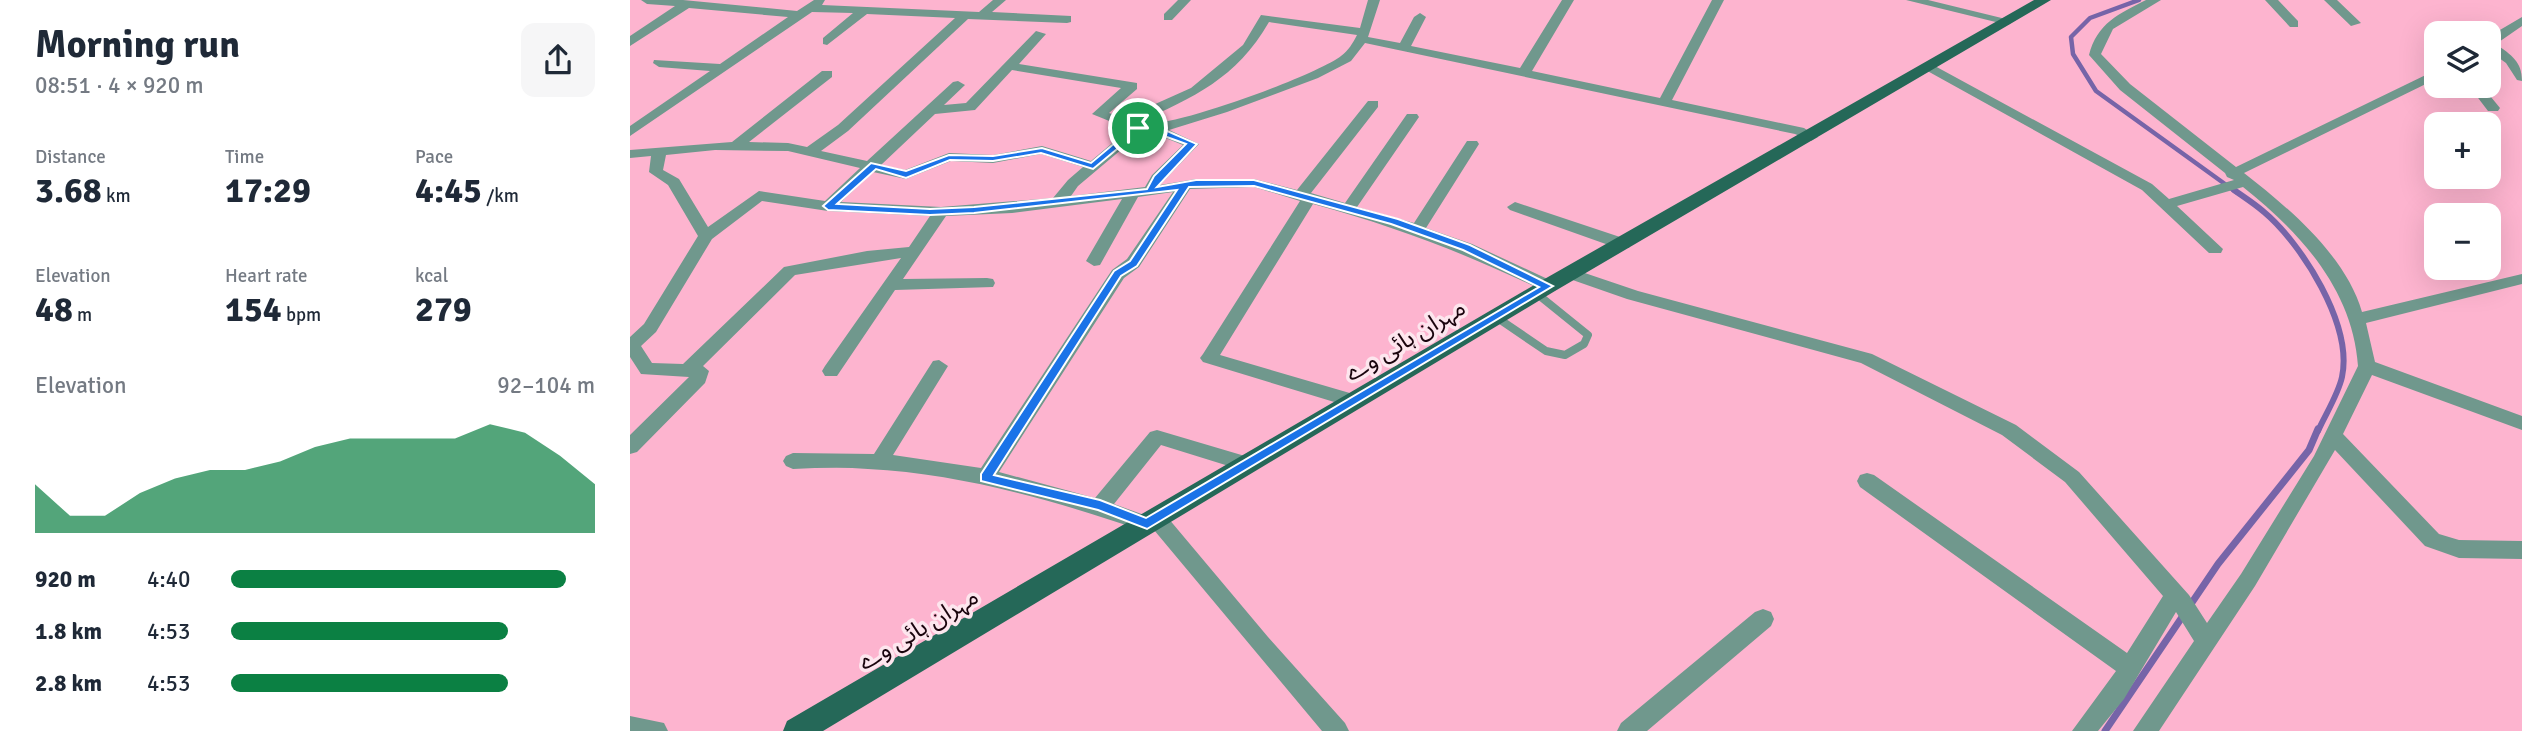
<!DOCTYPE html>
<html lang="en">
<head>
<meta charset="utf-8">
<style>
	:root { --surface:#fff; --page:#f6f6f7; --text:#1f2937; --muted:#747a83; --accent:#0b8043 }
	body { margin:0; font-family:Signika,"Noto Sans Arabic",sans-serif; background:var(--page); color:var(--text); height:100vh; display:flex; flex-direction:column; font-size:26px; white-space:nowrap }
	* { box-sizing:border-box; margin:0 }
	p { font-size:23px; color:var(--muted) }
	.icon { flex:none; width:38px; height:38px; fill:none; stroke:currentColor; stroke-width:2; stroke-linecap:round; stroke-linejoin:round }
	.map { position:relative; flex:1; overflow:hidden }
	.side { display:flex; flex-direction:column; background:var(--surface); width:630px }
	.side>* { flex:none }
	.tools { position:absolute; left:1794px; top:21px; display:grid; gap:14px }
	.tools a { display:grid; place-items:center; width:77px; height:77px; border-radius:14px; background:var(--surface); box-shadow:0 7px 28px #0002; font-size:35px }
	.pin { position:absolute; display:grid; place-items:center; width:60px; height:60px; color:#fff; margin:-30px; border:4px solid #fff; border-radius:50%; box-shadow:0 2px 7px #0007 }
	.round { display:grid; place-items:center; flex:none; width:74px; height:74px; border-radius:14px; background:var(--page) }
	.headline { display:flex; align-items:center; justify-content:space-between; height:119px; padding:0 35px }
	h1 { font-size:38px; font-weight:700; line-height:52px }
	.stats { display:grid; grid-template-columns:repeat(3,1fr); gap:10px; height:119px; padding:7px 35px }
	.stats div { display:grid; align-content:center }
	.stats b { font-size:35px; font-weight:700 }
	.stats small { font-size:19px; font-weight:400 }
	.stats p { font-size:19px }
	.chart { height:196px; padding:14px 35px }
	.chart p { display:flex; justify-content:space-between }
	.chart svg { width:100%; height:126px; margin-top:7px; fill:var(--accent); opacity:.7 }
	ul { padding:0 35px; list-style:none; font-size:23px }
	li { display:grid; grid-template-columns:112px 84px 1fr; align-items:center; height:52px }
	li i { height:18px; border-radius:9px; background:var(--accent) }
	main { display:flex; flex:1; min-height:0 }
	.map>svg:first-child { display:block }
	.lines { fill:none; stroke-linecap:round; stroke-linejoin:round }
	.stream-far2 { stroke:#7664a8; stroke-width:4.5 }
	.stream-far1 { stroke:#7664a8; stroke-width:6 }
	.stream { stroke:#7664a8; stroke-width:7 }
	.lane { stroke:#70988d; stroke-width:8 }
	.street { fill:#70988d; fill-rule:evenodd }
	.primary { fill:#256858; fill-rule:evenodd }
	.route { fill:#1a73e8; stroke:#fff; stroke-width:2; fill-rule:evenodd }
	.labels { text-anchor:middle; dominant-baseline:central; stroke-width:7; stroke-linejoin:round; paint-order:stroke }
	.street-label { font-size:24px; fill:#1a040d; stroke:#fde6ee }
</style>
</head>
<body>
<main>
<section class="side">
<div class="headline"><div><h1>Morning run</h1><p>08:51 · 4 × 920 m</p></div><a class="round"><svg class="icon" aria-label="share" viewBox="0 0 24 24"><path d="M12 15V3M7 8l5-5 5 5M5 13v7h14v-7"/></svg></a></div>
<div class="stats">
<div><p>Distance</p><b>3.68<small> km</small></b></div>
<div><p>Time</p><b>17:29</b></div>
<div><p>Pace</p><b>4:45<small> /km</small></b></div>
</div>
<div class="stats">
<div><p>Elevation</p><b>48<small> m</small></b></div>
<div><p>Heart rate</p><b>154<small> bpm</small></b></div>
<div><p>kcal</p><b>279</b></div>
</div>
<div class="chart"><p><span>Elevation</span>92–104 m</p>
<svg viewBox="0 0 160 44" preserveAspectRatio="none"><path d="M0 44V27L10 38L20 38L30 30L40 25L50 22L60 22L70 19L80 14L90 11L100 11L110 11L120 11L130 6L140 9L150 17L160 27V44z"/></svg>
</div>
<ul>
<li><b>920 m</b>4:40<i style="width:92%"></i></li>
<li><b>1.8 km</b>4:53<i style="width:76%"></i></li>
<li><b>2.8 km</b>4:53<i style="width:76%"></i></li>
</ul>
</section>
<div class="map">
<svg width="1892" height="731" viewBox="0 0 1892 731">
	<rect width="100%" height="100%" fill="#fdb4cf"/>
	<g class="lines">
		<path class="stream-far2" d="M1509,0L1460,18L1441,37L1443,54L1466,91L1606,192"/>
		<path class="stream-far1" d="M1604,190C1614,197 1625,204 1634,212C1672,244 1723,325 1712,377C1708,395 1695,415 1688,431"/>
		<path class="stream" d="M1475,731L1588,564L1679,450L1688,429"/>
		<path class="lane" d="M866,317L916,351L935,355L954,344L958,335L906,293"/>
		<path class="street" d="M11,0H53L167,11L184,0H195L192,5L349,12L363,0H376L362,12L441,16V22L437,23L338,19L218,131L191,151L237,161L323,82L328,81L335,85L314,105L336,103L406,31L416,34L389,64L507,83V89L479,113L494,118L561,88L613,45L631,15L730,28L738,0H750L738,37L770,43L784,17L790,13L796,17L781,46L890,68L932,0H944L902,71L1030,98L1082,0H1094L1042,100L1174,128L1188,137L1181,141L1165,134L735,43L721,61L688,78L597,112L539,130L569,144L530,185L566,179H624L667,190L738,101H748V107L681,193L715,203L777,114H787L789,117L727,207L784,223L837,141H847L849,144L796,228L842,244L924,282L926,286L918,292L912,290C834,253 767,227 683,204L590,355L730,396L733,401L730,406L724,408L573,362L570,358L573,354L670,201L624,187L560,189L509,267L494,278L369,472L465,498L520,432L527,430L625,459L628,464L625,469L618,472L531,445L484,504L517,516L526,510L533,512L638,637L715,723L719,731H692L524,530L517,532C425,501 334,474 238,469C213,467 188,468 163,469L156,466L153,461L156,456L163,453L244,454L303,361L309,360L318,366L263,455L351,468L482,270L497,259L543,192L508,197L470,265L464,266L456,261L492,199L382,213L316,216L273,279L357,278L363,279L365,283L363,287L265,290L207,376H195L192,371L195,366L271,258L165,275L73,366L79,371L75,383L7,452L0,454V435L59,377L11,374L0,357V337L14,324L68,236L38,185L19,172L21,156L0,158V150L102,142L192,71H202V77L119,142L158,143L177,147L208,125L325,18L237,14L197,45L193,44V38L223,13L182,12L0,136V126L80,71L29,67L23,63L24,60L90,64L158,17L59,8L0,46V36L45,6L17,4ZM639,22L727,35C723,43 718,51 711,56C687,75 531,133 507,123C564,97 606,79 639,22ZM382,70L491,88L462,114L499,129L461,161L412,146L363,155L319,153L275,170L251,165L305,114L345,110ZM511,133H523L553,145L522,175L515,187L441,196L448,186ZM85,150L158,151L230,168L195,201L129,191L78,227L49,179L33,170L36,155ZM411,154L453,167L438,180L423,198L311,207L211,202L243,172L276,179L321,161L363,163ZM132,201L198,211L300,216L279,247L237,251L154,267L53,364L22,363L11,346L26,332L82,239Z
			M548,0H561L542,20H534V14Z
			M1276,0H1298L1384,21L1378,25Z
			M1516,0H1531L1483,29L1471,54L1500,84L1606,167L1806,70V79L1614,173C1659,208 1716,256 1732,312L1892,274V284L1736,323L1745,362L1892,416V430L1742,375L1713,434L1809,534L1829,540L1892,541V559L1829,558L1795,546L1705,450L1625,586L1529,731H1503L1564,641L1546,612L1494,699L1468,731H1442L1486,671L1230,487L1227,481L1230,475L1237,473L1244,475L1497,653L1533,596L1435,482L1372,435L1231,363L997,299L934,277L932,273L940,268L1008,291L1242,354L1386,425L1449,472L1559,595L1577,623L1611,574L1684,456L1728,366C1723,290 1670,232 1613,187L1547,206L1593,249L1591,253H1579L1512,190L1292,68L1303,65L1522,184L1539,199L1604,180L1597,177L1595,173L1490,90L1459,55C1467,23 1489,14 1516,0Z
			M1635,0H1648L1668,21V27H1660Z
			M1694,0H1707L1731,23L1721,26Z
			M1892,17V26L1866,44C1881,55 1892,61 1892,81L1887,80L1876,63L1858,50V37Z
			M1839,86H1852L1870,108L1868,111H1858Z
			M885,202L999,240L1001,244L999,248H987L880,210L877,207Z
			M1133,609L1141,612L1144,619L1141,626L1017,731H987L991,723L1125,612Z
			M0,716L34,723L38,731H0Z"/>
		<path class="primary" d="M1404,0H1421L925,291L193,731H153L157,721L911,281Z"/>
	</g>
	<path class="route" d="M505,126L528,127L567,144L527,187L566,180H624L768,219L840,245L923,286L517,529L468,510L351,481V474L484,271L500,261L547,190L344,213L300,215L198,210L193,206L241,163L276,171L319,155L363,156L412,148L461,163ZM510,130L523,132L556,144L524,176L517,189L344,207L300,209L207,204L246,169L276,178L320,160L363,161L411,153L463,169ZM624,186L761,224L833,250L909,287L516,518L470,500L364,475L491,276L507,266L559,187Z"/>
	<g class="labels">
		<g class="street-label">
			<text transform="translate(775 340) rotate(-31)">مہران ہائی وے</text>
			<text transform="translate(288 629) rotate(-31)">مہران ہائی وے</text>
		</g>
	</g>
</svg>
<div class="tools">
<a><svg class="icon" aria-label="layers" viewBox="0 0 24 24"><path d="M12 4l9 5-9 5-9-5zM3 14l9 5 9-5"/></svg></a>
<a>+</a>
<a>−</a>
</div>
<div class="pin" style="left:508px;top:128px;background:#1e9e55"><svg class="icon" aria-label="arrive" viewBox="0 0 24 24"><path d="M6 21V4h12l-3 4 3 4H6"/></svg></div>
</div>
</main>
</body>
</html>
